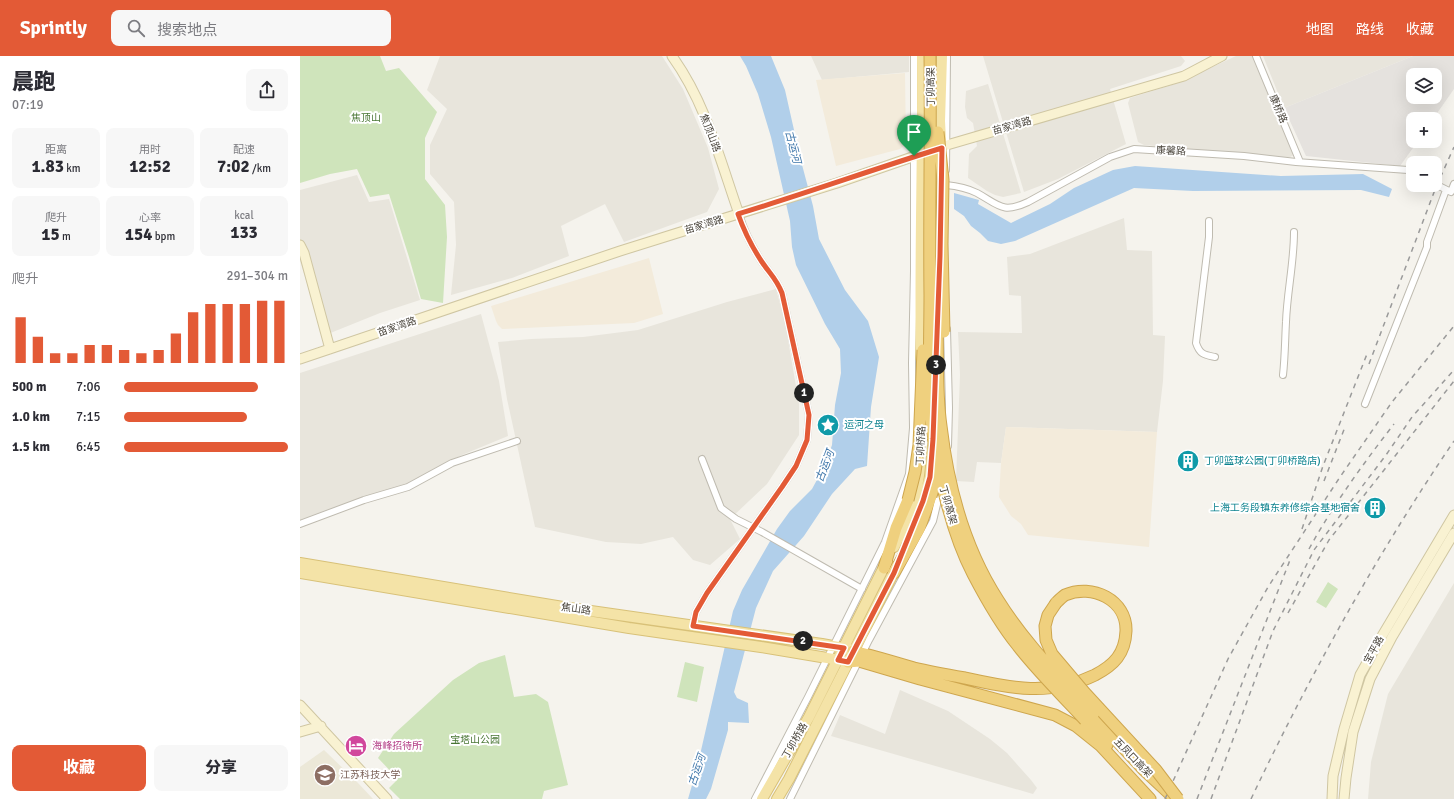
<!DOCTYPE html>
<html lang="zh">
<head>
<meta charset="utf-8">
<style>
	:root { --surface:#fff; --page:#f7f7f7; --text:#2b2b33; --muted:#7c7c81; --accent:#e35a36 }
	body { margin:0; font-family:Signika,"Noto Sans SC",sans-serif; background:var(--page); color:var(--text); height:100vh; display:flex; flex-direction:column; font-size:15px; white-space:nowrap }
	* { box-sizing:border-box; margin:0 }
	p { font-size:13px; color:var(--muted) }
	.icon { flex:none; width:22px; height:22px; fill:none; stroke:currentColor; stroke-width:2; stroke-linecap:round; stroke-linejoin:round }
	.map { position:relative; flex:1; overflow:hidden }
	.drawer { display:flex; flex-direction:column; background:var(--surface); width:300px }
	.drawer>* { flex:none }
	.tools { position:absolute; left:1106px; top:12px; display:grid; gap:8px }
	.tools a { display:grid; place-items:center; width:36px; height:36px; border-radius:8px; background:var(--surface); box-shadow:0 4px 16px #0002; font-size:20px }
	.pin { position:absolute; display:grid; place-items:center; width:34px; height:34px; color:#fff; margin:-41px -17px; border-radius:50% 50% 50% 0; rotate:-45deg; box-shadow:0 0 4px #0007 }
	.pin .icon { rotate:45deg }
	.km { position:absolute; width:20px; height:20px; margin:-10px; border-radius:50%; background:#222; color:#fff; font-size:11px; line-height:20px; text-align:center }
	.round { display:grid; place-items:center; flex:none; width:42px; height:42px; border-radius:8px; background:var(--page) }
	.overview { display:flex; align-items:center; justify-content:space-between; height:68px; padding:0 12px }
	h1 { font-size:22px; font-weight:800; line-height:30px }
	.metrics { display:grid; grid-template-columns:repeat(3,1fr); gap:6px; height:68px; padding:4px 12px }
	.metrics div { display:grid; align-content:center; border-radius:8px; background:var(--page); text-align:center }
	.metrics b { font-size:17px; font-weight:800 }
	.metrics small { font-size:11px; font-weight:400 }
	.metrics p { font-size:11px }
	.chart { height:112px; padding:8px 12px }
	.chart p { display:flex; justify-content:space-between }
	.chart svg { width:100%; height:72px; margin-top:4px; stroke:var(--accent); stroke-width:6 }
	.primary-button { display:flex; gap:8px; margin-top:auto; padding:8px 12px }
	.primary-button a { flex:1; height:46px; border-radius:8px; background:var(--accent); color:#fff; font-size:16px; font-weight:800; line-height:46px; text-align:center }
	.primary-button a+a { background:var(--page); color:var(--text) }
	ul { padding:0 12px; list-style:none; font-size:13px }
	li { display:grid; grid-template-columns:64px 48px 1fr; align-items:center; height:30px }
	li i { height:10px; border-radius:5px; background:var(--accent) }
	header { display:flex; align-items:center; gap:24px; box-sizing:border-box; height:56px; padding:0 20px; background:var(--accent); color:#fff }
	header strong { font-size:19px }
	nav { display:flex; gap:22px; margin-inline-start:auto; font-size:14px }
	.search { width:280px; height:36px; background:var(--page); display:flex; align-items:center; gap:10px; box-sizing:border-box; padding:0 14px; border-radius:8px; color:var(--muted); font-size:15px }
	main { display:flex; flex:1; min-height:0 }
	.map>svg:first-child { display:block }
	.residential { fill:#e8e5dc }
	.commercial { fill:#f3ebdb }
	.industrial { fill:#e5e2de; fill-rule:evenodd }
	.education { fill:#ece8d8 }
	.green { fill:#cfe4bb }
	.water { fill:#b1cfea }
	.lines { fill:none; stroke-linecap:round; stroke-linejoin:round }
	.street-casing { stroke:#bfbbb0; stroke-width:8 }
	.secondary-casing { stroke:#cfc6a2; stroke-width:11 }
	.primary-casing { stroke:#d8c178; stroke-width:12 }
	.highway-casing { stroke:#cea64e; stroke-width:13 }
	.street { stroke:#fff; stroke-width:6 }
	.secondary { stroke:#f9f2d2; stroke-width:9 }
	.primary { stroke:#f4e3a7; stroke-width:10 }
	.highway { stroke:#efd07e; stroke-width:11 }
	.rail { stroke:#9a9a9a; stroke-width:1.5; stroke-dasharray:5 5; stroke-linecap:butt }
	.highway-bridge-casing { stroke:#cea64e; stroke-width:13; stroke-linecap:butt }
	.highway-bridge { stroke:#efd07e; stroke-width:11 }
	.route-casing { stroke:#fff; stroke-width:8 }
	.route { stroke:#e35a36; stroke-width:5 }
	.labels { text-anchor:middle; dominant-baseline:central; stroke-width:4; stroke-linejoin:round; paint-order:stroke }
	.street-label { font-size:10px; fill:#49443b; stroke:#fff }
	.park-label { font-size:10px; fill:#487533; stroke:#fff }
	.culture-label { font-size:10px; fill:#0d838f; stroke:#fff; text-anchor:start }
	.hotel-label { font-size:10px; fill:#b23c85; stroke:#fff; text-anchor:start }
	.education-label { font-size:10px; fill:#785e54; stroke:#fff; text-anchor:start }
	.water-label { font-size:11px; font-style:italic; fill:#3e76aa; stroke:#fff }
</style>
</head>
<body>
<header>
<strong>Sprintly</strong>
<div class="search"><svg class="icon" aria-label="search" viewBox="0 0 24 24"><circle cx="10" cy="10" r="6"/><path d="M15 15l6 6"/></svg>搜索地点</div>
<nav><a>地图</a><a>路线</a><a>收藏</a></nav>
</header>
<main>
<section class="drawer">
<div class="overview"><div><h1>晨跑</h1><p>07:19</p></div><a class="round"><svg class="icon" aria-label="share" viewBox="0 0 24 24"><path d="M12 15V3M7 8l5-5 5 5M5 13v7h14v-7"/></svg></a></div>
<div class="metrics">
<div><p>距离</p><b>1.83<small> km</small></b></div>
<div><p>用时</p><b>12:52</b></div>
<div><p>配速</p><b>7:02<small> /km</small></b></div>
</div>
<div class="metrics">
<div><p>爬升</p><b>15<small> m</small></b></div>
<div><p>心率</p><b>154<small> bpm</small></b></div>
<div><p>kcal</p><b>133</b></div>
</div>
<div class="chart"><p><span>爬升</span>291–304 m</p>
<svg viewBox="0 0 160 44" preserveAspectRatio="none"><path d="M5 44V16M15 44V28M25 44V38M35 44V38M45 44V33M55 44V33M65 44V36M75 44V38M85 44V36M95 44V26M105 44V13M115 44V8M125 44V8M135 44V8M145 44V6M155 44V6"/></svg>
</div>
<ul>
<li><b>500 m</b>7:06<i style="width:82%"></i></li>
<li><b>1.0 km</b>7:15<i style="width:75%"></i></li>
<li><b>1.5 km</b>6:45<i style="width:100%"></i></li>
</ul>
<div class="primary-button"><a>收藏</a><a>分享</a></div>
</section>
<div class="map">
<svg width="1154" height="743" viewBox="0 0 1154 743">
	<rect width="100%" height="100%" fill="#f5f3ed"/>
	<path class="residential" d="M140,0H362L383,33L408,92L419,133L407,156L324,186L305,148L261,170L269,200L212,222L151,239L156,189L154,146L130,118V89L147,53L127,34Z
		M511,0H609V16L522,24Z
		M683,0H881L885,5L881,10L810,33L826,88L758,123L724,136Z
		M936,0H953L994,99L988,102L844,89L838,86L828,47L830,42L878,27Z
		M963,0H1113L984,52Z
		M688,28L721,137L703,141L695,139L687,135L668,122L669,98L677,90L673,67L667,62L665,51L666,35Z
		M57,119L69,146L89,143L120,244L80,257L23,280L0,205V134Z
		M824,162L827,194L852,195L853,279L865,280L863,325L857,376L706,371L701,407L677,406L674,426L656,425L660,319L658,276L722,277L721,240L709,239L707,201L730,198Z
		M476,233L485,266L499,348V379L467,428L430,463L440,483L410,509L393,504L373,481L341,488L306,486L235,471L207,343L198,286L231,283L283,281L338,274L427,246Z
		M181,258L199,325L208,380L162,399L127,417L105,434L61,446L0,468V317Z
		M1154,527V743H1068L1071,706L1088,638Z
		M600,634L648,655L690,683L707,697L731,724L737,732L733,738L531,680L540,659L585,678Z"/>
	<path class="commercial" d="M605,17L606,88L600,93L536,110L516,24Z
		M349,202L363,258L334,267L202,273L198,269L196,265L191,250Z
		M706,371L857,376L849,491L728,479L721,468L711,460L699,441L701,407Z"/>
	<path class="industrial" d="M1113,0H1154V33L1133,63H1113V85H1118L1100,110L1006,100L984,52ZM1113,19H1135V41H1113Z"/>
	<path class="education" d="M24,694L58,727L73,743H0V711Z"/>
	<path class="green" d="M0,0H80L86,15L99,12L137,56L125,82V123L145,149L147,181L143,247L121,243L109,201L89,138L70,141L57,113L30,118L0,127Z
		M1028,526L1038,533L1026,552L1016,546Z
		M205,599L214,641L236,638L248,646L268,729L244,735L242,743H100L89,732L98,723L78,702L94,678L153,624L179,607Z
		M385,606L404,611L397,646L377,641Z"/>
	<path class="water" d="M440,0H471L485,34L501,105L513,150L519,183L545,234L568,265L579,301L571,351L567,410L555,413L532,438L504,480L473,515L456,552L434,636L437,642L448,647L449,667L428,666V674L411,733L406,743H388L397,712L433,555L442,534L477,473L490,455L512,433L525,409L532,389L535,349L541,317L540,293L525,268L496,209L492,191L490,165L471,81L458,38L446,10Z
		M835,110L981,120L1063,118L1092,133L1089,141L1061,134L893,135L834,132L715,185L701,188L688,185L680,177L671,170L664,160L654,153V137L679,144L678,148L711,167L750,148L774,132L813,114Z"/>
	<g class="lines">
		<g class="street-casing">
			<path id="street" d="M956,0L1000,106
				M646,114L647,0
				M1135,128L1151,136L1154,128
				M646,129C657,130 667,132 677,137C699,149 702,158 728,146L810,101L834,93L944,100L996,106L1108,114L1113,117
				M909,165V181L896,287C900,299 905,299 915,301
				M647,273L649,352L648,390
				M983,319C985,301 985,284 986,266C987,236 994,207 994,176
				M1065,348L1127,191V186L1146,134
				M402,403L421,452L436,463L462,476L562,533
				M0,468L64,444L108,431L152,407L217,385
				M393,570L396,556L407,537L482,431L496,410L507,384L509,359L482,237C476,222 470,218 462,206C452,191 444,175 439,158
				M455,743L508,641L585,486L609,418L613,372L612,307L614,215V0
				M490,743L569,584L633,465L641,432"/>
		</g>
		<g class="secondary-casing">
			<path id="secondary" d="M372,0C406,47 420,104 439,158
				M0,189L4,197L30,293
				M0,303L320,195L537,127L647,89L884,20L922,0
				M0,649L87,743
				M0,676L21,670
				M1032,743L1033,720L1044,673L1060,619L1082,580L1154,459
				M1044,743L1046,722L1053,676L1070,623L1092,581L1154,477"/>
		</g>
		<g class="primary-casing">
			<path id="primary" d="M641,84L640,65L642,0
				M621,302C619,201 623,101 622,0
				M607,486L623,445L630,421L633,390
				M594,491C607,465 618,439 620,410
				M0,507L263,551L522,588L549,593
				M0,517L329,572L461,591L545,605
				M462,743L509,661L587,505
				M477,743L489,723L597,510"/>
		</g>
		<g class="highway-casing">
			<path id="highway" d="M584,512L596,472L608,444
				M594,517L619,473L631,440
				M553,595C574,600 594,606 614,612C631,616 648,619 665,622C710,632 750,641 795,619C814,609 825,598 826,575C827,544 792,527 765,539C762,541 759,544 756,547
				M548,606L559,605L620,623L755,659L776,670L801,690L850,743
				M793,659L844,714L872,740
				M785,664L807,689"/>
		</g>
		<use href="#street" class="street"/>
		<use href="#secondary" class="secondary"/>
		<use href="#primary" class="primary"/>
		<use href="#highway" class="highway"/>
		<path class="rail" d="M1069,308L1136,131L1154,91
			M1024,425L1045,371
			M1002,473L1023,410L1067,298
			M1009,493C1033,449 1063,408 1094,368
			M988,557L1029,484L1154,325
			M865,743L928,603L968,531L1040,421L1092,346L1154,270
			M897,743L990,504
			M911,743L973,575L1014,494L1086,399L1112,361L1154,314
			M951,743C1010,619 1077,498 1154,385"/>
		<g class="highway-bridge-casing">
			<path id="highway-bridge" d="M630,0C631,80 629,159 630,239C630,280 628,322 631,363C636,410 651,476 673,518C686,543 700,568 718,590C738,616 763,640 785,664
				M638,76L643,124L642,188L644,276
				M637,267C638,301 636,336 641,370C648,430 665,493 698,544C724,586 760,622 793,659
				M631,440L639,414
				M608,444L615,416L619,389L623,294
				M756,547L748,559L745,570L746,584L752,598L785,637L856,714L878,743"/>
		</g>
		<use href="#highway-bridge" class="highway-bridge"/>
	</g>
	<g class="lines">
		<g class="route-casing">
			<path id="route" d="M642,92L640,200L633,383L630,421L623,445L594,517L548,606L538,604L544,592L393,570L396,556L407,537L482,431L496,410L507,384L509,359L482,237C476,222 470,218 462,206C452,191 444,175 438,158C507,137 574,113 642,92Z"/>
		</g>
		<use href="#route" class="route"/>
	</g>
	<defs>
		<g id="sight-disc" transform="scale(1.15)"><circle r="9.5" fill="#0f9aa8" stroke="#fff"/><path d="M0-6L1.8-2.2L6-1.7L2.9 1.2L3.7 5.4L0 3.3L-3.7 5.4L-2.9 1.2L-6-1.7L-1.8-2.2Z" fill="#fff"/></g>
		<g id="building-disc" transform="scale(1.15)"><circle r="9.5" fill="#0f9aa8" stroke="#fff"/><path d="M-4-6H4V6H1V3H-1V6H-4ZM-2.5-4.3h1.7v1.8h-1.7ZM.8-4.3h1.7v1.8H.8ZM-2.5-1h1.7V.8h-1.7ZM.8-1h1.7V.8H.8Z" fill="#fff"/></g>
		<g id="hotel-disc" transform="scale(1.15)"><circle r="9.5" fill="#d1479c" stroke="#fff"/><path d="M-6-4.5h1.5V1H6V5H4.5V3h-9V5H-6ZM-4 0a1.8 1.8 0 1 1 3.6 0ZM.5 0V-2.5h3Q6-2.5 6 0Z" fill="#fff"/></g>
		<g id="university-disc" transform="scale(1.15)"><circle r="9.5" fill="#8d6e63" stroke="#fff"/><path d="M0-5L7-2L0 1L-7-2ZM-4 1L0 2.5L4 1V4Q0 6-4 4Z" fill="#fff"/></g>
	</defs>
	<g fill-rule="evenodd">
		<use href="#sight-disc" x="528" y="369"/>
		<use href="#building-disc" x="888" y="405"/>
		<use href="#building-disc" x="1075" y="452"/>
		<use href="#hotel-disc" x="56" y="690"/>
		<use href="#university-disc" x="25" y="719"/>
	</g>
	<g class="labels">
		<g class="street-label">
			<text transform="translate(631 31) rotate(-90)">丁卯高架</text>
			<text transform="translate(978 53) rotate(67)">康桥路</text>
			<text transform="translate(712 70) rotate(-16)">苗家湾路</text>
			<text transform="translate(410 77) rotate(69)">焦顶山路</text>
			<text transform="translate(871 95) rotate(3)">康馨路</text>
			<text transform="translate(404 169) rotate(-17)">苗家湾路</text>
			<text transform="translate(97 271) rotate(-19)">苗家湾路</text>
			<text transform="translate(621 390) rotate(-87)">丁卯桥路</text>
			<text transform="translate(648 449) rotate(74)">丁卯高架</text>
			<text transform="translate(276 553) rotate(8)">焦山路</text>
			<text transform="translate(1074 594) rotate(-61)">宝平路</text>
			<text transform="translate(495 685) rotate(-60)">丁卯桥路</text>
			<text transform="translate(833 702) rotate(46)">五凤口高架</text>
		</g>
		<g class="park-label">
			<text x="66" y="62">焦顶山</text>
			<text x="175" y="684">宝塔山公园</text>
		</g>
		<g class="culture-label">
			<text x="544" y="369">运河之母</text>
			<text x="904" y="405">丁卯篮球公园(丁卯桥路店)</text>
			<text x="1060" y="452" text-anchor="end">上海工务段镇东养修综合基地宿舍</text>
		</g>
		<g class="hotel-label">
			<text x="72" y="690">海峰招待所</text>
		</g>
		<g class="education-label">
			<text x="40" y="719">江苏科技大学</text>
		</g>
		<g class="water-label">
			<text transform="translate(493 91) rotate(76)">古运河</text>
			<text transform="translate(525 410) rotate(-69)">古运河</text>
			<text transform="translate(397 714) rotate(-71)">古运河</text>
		</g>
	</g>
</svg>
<div class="tools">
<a><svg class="icon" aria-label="layers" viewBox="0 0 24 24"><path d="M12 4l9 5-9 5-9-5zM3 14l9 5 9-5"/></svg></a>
<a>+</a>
<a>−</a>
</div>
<div class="pin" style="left:614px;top:100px;background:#1e9e55"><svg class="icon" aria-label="arrive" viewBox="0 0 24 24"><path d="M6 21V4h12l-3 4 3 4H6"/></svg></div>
<b class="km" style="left:504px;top:337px">1</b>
<b class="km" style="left:503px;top:585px">2</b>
<b class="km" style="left:636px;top:309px">3</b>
</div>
</main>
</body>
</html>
